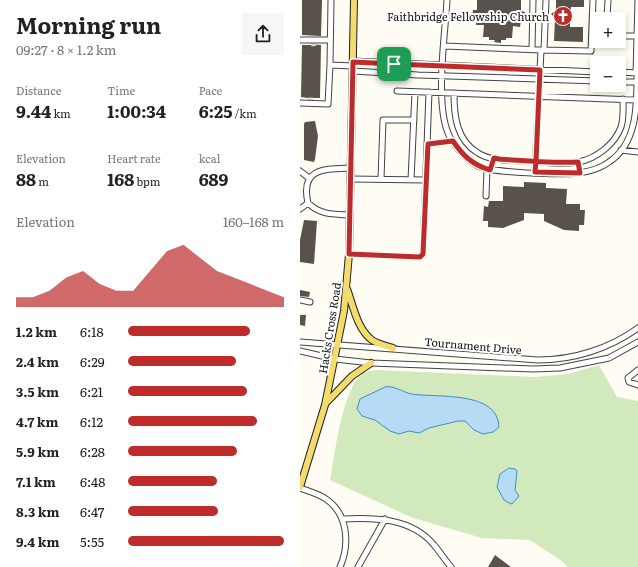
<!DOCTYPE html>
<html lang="en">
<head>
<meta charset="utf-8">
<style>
	:root { --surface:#fff; --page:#f6f6f6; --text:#222; --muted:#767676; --accent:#bd2b2a }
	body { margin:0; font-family:Literata,serif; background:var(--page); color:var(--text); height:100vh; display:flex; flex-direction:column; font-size:15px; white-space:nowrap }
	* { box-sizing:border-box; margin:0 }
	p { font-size:13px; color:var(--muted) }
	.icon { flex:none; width:22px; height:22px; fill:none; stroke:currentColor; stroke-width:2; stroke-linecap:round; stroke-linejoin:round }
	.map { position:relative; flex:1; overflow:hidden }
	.sheet { display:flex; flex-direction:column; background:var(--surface); width:300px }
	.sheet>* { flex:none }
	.buttons { position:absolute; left:290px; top:12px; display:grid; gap:8px }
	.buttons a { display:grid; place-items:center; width:36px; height:36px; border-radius:0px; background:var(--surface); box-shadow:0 2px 6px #0003; font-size:20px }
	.pin { position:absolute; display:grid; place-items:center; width:34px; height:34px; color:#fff; margin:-17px; border-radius:8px; box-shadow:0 2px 6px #0006 }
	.round { display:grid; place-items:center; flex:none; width:42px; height:42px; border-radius:0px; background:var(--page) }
	.summary { display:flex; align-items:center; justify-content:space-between; height:68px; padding:0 16px }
	h1 { font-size:22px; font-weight:700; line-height:30px }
	.metrics { display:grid; grid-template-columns:repeat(3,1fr); gap:6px; height:68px; padding:4px 16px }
	.metrics div { display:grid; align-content:center }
	.metrics b { font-size:17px; font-weight:700 }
	.metrics small { font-size:11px; font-weight:400 }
	.metrics p { font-size:11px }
	.chart { height:112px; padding:8px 16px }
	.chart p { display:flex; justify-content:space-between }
	.chart svg { width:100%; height:72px; margin-top:4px; fill:var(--accent); opacity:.7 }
	ul { padding:0 16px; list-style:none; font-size:13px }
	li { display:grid; grid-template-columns:64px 48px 1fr; align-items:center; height:30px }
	li i { height:10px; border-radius:5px; background:var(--accent) }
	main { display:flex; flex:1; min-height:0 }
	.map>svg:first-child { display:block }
	.green { fill:#d1e9bc }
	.water { fill:#b8dbf5; stroke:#418cca }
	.building { fill:#58514c }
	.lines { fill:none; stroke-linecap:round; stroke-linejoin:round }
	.minor-tunnel { stroke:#dbd9d1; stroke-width:5; stroke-dasharray:5 2.5; stroke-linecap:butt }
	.minor-casing { stroke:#434343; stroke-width:7 }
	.major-casing { stroke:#212121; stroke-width:8 }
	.minor { stroke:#fff; stroke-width:5 }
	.major { stroke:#f4db6d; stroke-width:6 }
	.route-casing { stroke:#fff; stroke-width:8 }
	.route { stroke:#bd2b2a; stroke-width:5 }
	.labels { text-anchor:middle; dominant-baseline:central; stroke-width:4; stroke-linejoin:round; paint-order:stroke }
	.poi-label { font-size:11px; fill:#101010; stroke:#fff; text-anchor:end }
	.street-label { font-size:11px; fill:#101010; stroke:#fff }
</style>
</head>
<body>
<main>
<section class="sheet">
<div class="summary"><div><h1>Morning run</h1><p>09:27 · 8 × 1.2 km</p></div><a class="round"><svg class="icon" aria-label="share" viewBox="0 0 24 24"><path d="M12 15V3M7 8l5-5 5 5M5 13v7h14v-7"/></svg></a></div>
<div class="metrics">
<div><p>Distance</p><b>9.44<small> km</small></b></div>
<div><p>Time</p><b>1:00:34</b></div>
<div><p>Pace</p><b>6:25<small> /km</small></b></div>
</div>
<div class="metrics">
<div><p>Elevation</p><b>88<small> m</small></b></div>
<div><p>Heart rate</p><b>168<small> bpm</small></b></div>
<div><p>kcal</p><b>689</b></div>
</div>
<div class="chart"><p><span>Elevation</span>160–168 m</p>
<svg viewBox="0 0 160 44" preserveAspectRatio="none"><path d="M0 44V38L10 38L20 34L30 26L40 22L50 30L60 34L70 34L80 22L90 10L100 6L110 14L120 22L130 26L140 30L150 34L160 38V44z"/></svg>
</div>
<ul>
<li><b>1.2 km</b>6:18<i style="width:78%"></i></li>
<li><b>2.4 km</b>6:29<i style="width:69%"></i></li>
<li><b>3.5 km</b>6:21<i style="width:76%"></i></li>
<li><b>4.7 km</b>6:12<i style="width:83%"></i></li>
<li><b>5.9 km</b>6:28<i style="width:70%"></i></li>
<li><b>7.1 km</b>6:48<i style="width:57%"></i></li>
<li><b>8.3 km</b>6:47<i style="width:58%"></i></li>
<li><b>9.4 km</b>5:55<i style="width:100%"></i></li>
</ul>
</section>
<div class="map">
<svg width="338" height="567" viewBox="0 0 338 567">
	<rect width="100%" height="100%" fill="#fffdf3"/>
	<path class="green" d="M299,365L317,397L338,401V567H268L262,561L230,540L182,538L113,518L30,480C35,454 42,390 62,374C65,371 72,371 77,370L235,377L268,374Z"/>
	<path class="water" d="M85,387C93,385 103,392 111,394C136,398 198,390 199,427L193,432L183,434L174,430L165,421H158L129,428L119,433L109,431L99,434L90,431L75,420L62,416L57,409L60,399Z
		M209,468L215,469L217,471L215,490L219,496L213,503L211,504L204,500L197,487L200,474Z"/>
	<path class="building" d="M2,0H22L21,36L2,35Z
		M177,0H221V11L225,12V20H221L220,27L213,26L212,38H206V40H201V43L194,42L195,40H189V37H183L184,25H176V18H172L173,10H177Z
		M256,0H284V7H271L270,17V27H283V42L254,41L255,18L251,14L256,10Z
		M11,44L21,45L20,98H13V99L1,97L2,45H11Z
		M15,121L18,136L15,159L14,162L4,160V124L5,122Z
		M224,182L246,183V188L267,189L266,204H280V210H285L284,225H279V231L264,230L244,221V214L224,213V220L203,228L188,227V221H183L184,206L188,207L189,201H203V186L224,187Z
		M4,220L17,221L14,264L0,262V240Z
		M0,290L10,292L9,297L0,296Z
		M0,315H6L5,326L0,325Z
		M195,555L211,567H188Z"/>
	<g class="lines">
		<path class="minor-tunnel" d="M11,44L17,43
			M8,100H13"/>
		<g class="minor-casing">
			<path id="minor" d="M147,0C145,36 135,101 148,133C153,145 166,160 178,166C192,173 261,175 278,173C288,172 301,168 309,162C338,143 337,103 337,73
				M307,19L308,0
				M319,36H338
				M0,40H30
				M145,46L241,50
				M232,49L233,0
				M244,50L246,0
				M53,61L297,72
				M30,65L31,0
				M53,71L118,75L297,81
				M319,72L338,73
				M336,73L338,0
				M319,82H338
				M97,91L336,100
				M154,93C154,115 156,140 178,153C192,162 213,160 229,161C244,162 262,165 278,162C296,159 315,144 321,127C324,118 323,108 323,99
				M0,103L28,104L30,65L53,66
				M128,144L153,141
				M321,150L338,152
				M190,170L194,158
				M0,171L9,178
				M235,172L241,50L291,51L293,0
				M50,179L126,180
				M81,179L83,120H114
				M111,180L115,92
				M186,196L187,169
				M0,209L8,203
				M50,215C33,214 20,215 8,203C0,168 24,169 50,168
				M49,254L120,257L123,254L129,92
				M0,300L10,302
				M0,342L238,360C273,360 309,349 338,328
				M0,351L35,359L71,363L233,369L260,368L309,358L338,342
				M338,370L328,378L329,382L338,385
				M0,488C8,491 19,494 26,499C48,514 50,544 40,567
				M42,519C74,517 112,518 134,545C140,552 145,560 151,567
				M58,567L85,519"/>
		</g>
		<g class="major-casing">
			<path id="major" d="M47,289C53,305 57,329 72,340C78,344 86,346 93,348
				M27,402L52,376L71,363
				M0,487L25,405L44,311L49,254L54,0"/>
		</g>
		<use href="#minor" class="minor"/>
		<use href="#major" class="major"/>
	</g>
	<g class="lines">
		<g class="route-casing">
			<path id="route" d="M94,64L53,62L49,254L120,257L123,254L128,144L153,141C163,156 173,165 190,170L194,158L199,159C226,161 252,163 278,162L280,173L235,172L236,161L240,70L94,64"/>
		</g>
		<use href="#route" class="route"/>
	</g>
	<defs>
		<g id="church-disc" transform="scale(1)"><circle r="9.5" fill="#bd2b2a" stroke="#fff"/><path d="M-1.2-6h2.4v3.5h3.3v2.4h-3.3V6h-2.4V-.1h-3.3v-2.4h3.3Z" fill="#fff"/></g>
	</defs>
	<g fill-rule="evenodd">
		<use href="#church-disc" x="263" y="16"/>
	</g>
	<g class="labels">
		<g class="poi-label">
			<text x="249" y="16">Faithbridge Fellowship Church</text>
		</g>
		<g class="street-label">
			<text transform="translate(29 328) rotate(-81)">Hacks Cross Road</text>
			<text transform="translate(173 345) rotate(5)">Tournament Drive</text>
		</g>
	</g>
</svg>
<div class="buttons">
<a>+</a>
<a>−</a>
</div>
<div class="pin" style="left:94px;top:64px;background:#1e9e55"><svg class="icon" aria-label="arrive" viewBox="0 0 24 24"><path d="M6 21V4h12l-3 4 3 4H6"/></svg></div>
</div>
</main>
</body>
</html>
